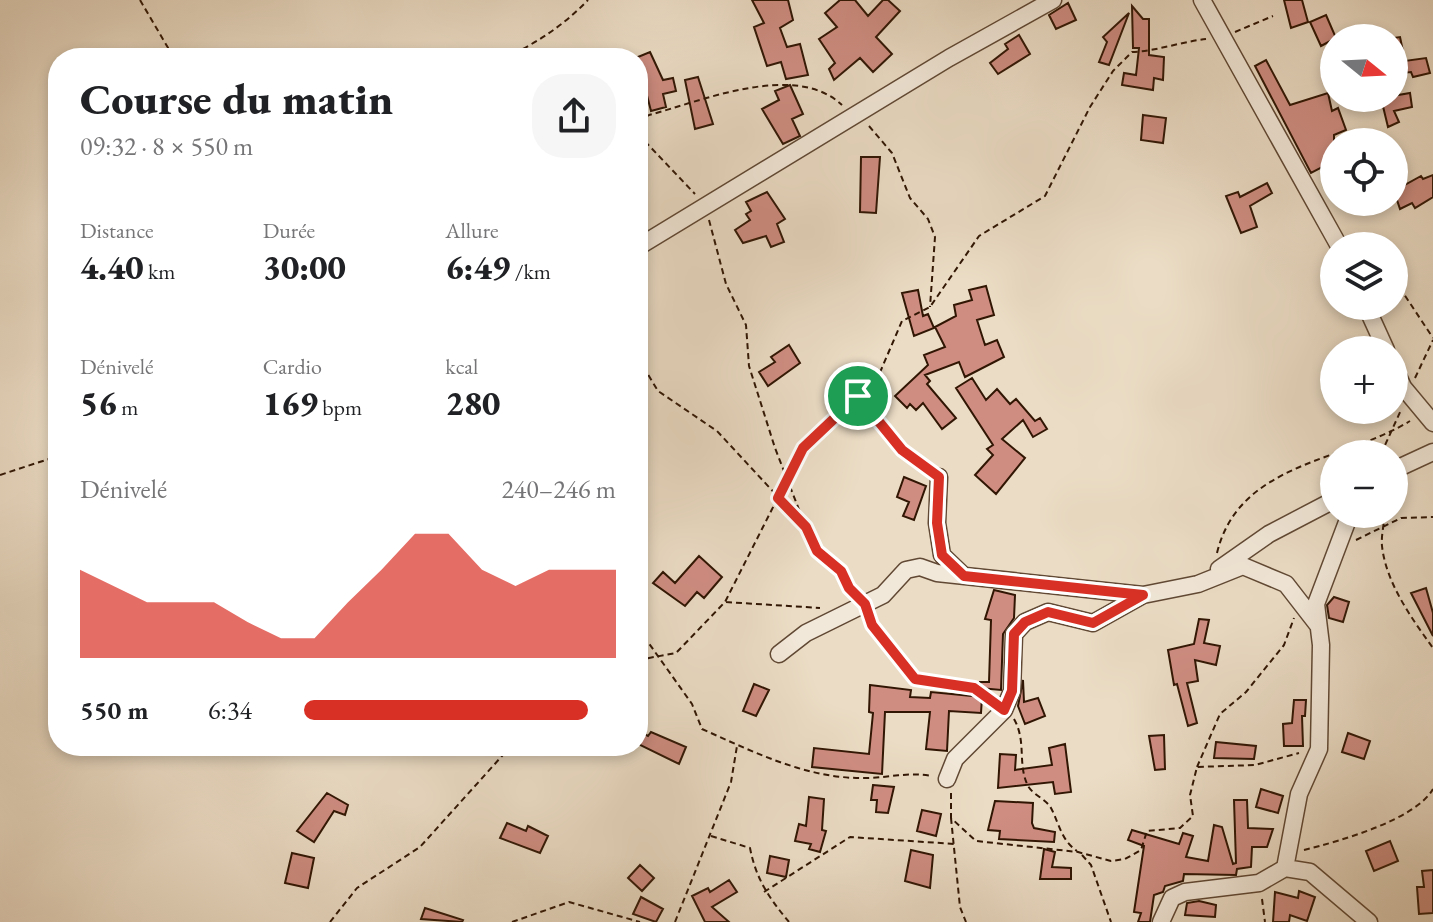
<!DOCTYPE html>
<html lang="fr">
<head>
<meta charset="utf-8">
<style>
	:root { --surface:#fff; --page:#f6f6f6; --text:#202124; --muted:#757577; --accent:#d93025 }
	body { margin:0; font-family:"EB Garamond",serif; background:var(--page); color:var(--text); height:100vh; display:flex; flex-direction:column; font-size:30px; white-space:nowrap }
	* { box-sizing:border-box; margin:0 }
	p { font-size:26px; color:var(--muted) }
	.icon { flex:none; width:44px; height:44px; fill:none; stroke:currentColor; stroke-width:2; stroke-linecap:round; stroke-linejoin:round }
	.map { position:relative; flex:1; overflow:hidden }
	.side { position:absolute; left:48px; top:48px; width:600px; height:708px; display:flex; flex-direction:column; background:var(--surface); border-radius:32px; box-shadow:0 4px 12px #0003 }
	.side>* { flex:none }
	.needle { width:52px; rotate:108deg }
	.controls { position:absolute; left:1320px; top:24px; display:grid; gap:16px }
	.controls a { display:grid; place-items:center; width:88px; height:88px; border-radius:50%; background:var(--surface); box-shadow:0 4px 12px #0003; font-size:40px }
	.pin { position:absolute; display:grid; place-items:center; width:68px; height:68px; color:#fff; margin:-34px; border:4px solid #fff; border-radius:50%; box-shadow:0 2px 8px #0007 }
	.round { display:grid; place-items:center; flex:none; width:84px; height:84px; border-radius:32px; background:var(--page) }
	.overview { display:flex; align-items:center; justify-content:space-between; height:136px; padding:0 32px }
	h1 { font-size:44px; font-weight:800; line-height:60px }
	.stats { display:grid; grid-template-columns:repeat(3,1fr); gap:12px; height:136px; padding:8px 32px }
	.stats div { display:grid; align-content:center }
	.stats b { font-size:34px; font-weight:800 }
	.stats small { font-size:22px; font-weight:400 }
	.stats p { font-size:22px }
	.chart { height:224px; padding:16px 32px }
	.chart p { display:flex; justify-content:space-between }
	.chart svg { width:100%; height:144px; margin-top:8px; fill:var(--accent); opacity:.7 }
	ul { padding:0 32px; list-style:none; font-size:26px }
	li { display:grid; grid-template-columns:128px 96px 1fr; align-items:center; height:60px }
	li i { height:20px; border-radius:10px; background:var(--accent) }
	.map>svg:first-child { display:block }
	.building { fill:#cf8d82; stroke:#311604; stroke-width:2 }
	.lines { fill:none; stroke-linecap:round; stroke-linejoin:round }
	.street-casing { stroke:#604834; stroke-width:19 }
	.path { stroke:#311604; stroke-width:2; stroke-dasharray:6 4; stroke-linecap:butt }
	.street { stroke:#f2e8d9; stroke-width:16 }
	.route-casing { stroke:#fff; stroke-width:16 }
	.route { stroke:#d93025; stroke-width:10 }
</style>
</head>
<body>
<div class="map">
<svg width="1433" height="922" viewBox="0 0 1433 922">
	<rect width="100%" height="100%" fill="#ebdcc5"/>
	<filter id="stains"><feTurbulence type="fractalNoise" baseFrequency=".0025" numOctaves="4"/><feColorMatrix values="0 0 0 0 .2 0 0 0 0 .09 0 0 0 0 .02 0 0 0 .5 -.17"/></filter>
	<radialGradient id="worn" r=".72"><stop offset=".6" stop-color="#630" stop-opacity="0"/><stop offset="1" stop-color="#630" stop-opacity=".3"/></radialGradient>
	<path class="building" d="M752,0H788L793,20L780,28L787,47L800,44L808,75L786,79L781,62L767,66L754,27L764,23Z
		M840,0H855L868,16L883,0H888L900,11L876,37L892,54L873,72L860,58L834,80L829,69L835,63L819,39L837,27L825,13Z
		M1284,0H1302L1308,22L1291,28Z
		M1068,3L1076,20L1056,29L1049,15Z
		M1132,6L1143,19H1149V55L1164,57L1163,80L1154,78L1153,90L1122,85L1124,73L1136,75L1139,48H1133Z
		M1129,13L1109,65L1099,62L1107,42L1103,37Z
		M1326,15L1336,38L1321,46L1310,22Z
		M1019,35L1030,54L998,74L990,63L1008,49L1005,44Z
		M1400,37L1405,61L1426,58L1430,73L1413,77L1411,72L1394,74L1393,38Z
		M650,52L663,80L673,78L676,91L663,94L666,107L651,111L642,76L638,78V57Z
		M1266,60L1290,105L1328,93L1332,111L1338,108L1346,130L1334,135V161L1311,173L1255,66Z
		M698,77L713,124L695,129L685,80Z
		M790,85L803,114L792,119L800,136L783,144L762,109L779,100L775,91Z
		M1410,93L1412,107L1394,111L1399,122L1388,127L1381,98Z
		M1143,115L1166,118L1163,143L1141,140Z
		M861,157H880L876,213L860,212Z
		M1433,175V197L1415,208L1412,203L1400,209L1394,191L1421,176L1423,179Z
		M1267,183L1272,193L1250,206L1257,227L1241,233L1226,196L1238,192L1240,197Z
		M767,192L785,219L777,224L784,242L771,247L766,236L743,243L735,230L750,220L746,214L751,211L746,202Z
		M986,286L994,315L977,320L985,345L997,340L1004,357L965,377L959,362L925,375L930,381L927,384L956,418L942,429L923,403L916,410L910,404L907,408L895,396L928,365L924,355L945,347L935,327L956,316L954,305L972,300L969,290Z
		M918,290L923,316L928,314L934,328L914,336L902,293Z
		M789,345L800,363L768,386L759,372L775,362L771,357Z
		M972,378L986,400L997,389L1010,404L1016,399L1035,421L1040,418L1047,429L1033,437L1023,420L1002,439L1025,458L996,494L975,475L993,455L987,449L993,445L956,388Z
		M904,477L926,486L914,520L903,516L909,502L897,497Z
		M699,556L722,577L704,598L697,592L685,606L653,583L663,572L675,583Z
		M1426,588L1433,613V636L1411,593Z
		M994,590L1015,595L1014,618L1003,634L1001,690L980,688V682H989L991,620L985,619Z
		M1334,597L1349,602L1343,622L1329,618L1327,605Z
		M1199,619L1209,620L1204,643L1220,646L1216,665L1195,660L1198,681L1187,683L1197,723L1188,726L1177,684L1174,685L1168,650L1194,644Z
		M1023,680L1024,702L1038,698L1045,716L1025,724L1018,706Z
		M754,684L769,690L756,716L743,711Z
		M870,685L911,690L910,697L930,698L931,692L982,697L981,713L949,711L947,751L926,749L930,712H885L882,774L812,767L814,748L869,754L873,713L869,712Z
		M1294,700H1306L1305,716H1302L1303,746H1284L1283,724L1292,723Z
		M638,731L648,736L651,732L686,747L679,764L638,744Z
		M1348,733L1370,741L1364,759L1342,752Z
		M1164,735L1165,769L1155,770L1149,736Z
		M1216,742L1256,746L1254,759L1214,758Z
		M1065,744L1071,792L1055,794L1053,782L998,788L1000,754L1016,755L1015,770L1052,765L1049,748Z
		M873,785L894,787L888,813L876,812L877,800H871Z
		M1261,789L1283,796L1278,813L1256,807Z
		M327,793L348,805L345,815L334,811L314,842L297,831Z
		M809,797L824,799L822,830L826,831L820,852L809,849L811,844L795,841L799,824L806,826Z
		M1234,800H1247L1248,828L1273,829L1267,847H1252L1251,867L1237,869L1236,875L1184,874L1183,881L1165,886L1163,892L1154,895L1150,922H1138L1141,913L1134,912L1144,846L1128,840L1132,830L1179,844L1183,833L1193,836L1186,857L1208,861L1214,825L1222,827L1233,864L1236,863Z
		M995,801L1033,803L1032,823L1034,828L1055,832L1054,842L999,839L1000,831L988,830Z
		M922,810L941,814L936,836L917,831Z
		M507,823L526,831L528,826L548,836L540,853L500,838Z
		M1390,841L1398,861L1374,871L1366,851Z
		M1044,849L1055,852L1052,867L1071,868V879H1040Z
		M911,850L933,855L930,888L905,881Z
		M292,853L314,858L308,888L285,883Z
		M770,856L789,860L786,877L767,873Z
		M640,865L654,878L642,891L628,878Z
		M1433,870V913L1419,914L1417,887H1424L1422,871Z
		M729,880L737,892L712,907L729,922H705L692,896L708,888L710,892Z
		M1299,891L1315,897L1307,921L1290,915L1289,922H1273L1275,892L1298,898Z
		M641,897L663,909L656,922L633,914Z
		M1199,901L1216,905L1215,917L1185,915L1187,903Z
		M425,908L463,920L462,922L421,919Z"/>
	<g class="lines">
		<g class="street-casing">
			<path id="street" d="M1202,0L1339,246
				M638,247L949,58L1053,0
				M1366,306L1386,350
				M1394,367L1403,387L1433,423
				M1394,470L1433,452
				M939,477L937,523L942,555L964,576
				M1219,569L1269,534L1334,500
				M779,654L806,633L883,595L906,570L920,567L937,573L1143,595L1198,584L1243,566L1286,584L1317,624
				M947,779L955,759L1004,710L1012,691L1014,634L1025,622L1048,612L1093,623L1143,595
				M1285,868L1299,794L1319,749L1321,645L1316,604L1350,514
				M1161,922L1172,898L1185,892L1259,883L1285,868L1310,872L1369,922"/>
		</g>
		<path class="path" d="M140,0L174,58
			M1235,32L1273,16
			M505,58C538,42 563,26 588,0
			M638,122L649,115C702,101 795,61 842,105
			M869,126L892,153L910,198L928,219L935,237L930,307
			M638,134L695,194
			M709,220L726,284L746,325L749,366L775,448L805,525
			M1353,238L1363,246
			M1394,279L1433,338
			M638,358L658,391L717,431L806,527L817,551L841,571L853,592
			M1415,378L1433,340
			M859,397L902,450L926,467
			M1381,454L1401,410
			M0,475L58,456
			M1385,514C1384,524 1381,536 1382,546C1386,583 1412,619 1433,648
			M1356,540L1401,518L1433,517
			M1217,553C1239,462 1343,462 1410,421
			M726,602L820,608
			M869,617L915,679L974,688L990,700
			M638,628L692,704L702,729C756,753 809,780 869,778C891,777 909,772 932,776
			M638,660L676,653L725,602L803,448L878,377L902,321L930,307L979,236L1045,196L1090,107L1113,71L1132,52C1157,51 1180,42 1206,39
			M1014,719C1027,742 1017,764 1028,786C1033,795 1046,799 1051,808C1059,823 1061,840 1077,851
			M1197,767L1220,714L1246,692L1284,645L1294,618
			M951,793V818L976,841L1078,852L1111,861L1125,859L1141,850L1147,831L1180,828L1193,816L1190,795L1197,767L1255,765L1299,753
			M951,818L960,907L966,922
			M711,836L750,848C756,879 769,898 789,922
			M1304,850C1340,841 1415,820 1433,789
			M1082,855L1091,865L1111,922
			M764,892L850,837L955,844
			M1262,899L1265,922
			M330,922L357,888L420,847L511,746
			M512,922L569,902L640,922
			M675,922L731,782L737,746"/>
		<use href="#street" class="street"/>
	</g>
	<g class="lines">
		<g class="route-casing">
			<path id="route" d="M858,396L902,450L939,477L937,523L942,555L964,576L1143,595L1093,623L1048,612L1025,622L1014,634L1012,691L1004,710L974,688L915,679L872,625L865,604L849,588L841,571L817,551L806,527L778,498L803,448Z"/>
		</g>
		<use href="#route" class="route"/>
	</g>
	<rect width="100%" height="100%" filter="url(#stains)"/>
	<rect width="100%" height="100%" fill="url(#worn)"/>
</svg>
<div class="controls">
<a><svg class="needle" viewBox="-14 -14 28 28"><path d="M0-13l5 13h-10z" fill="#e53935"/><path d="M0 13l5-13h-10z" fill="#757577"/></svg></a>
<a><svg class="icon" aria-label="locate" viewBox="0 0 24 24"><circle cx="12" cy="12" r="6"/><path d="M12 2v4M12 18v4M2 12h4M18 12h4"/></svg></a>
<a><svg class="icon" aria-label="layers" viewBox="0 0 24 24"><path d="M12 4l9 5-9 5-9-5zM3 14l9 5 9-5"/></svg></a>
<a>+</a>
<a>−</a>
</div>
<div class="pin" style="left:858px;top:396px;background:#1e9e55"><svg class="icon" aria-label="arrive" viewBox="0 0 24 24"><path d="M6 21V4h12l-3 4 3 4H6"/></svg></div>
<section class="side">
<div class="overview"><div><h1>Course du matin</h1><p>09:32 · 8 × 550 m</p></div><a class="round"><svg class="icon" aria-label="share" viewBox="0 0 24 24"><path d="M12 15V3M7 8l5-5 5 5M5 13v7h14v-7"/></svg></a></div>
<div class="stats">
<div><p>Distance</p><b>4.40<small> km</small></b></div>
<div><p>Durée</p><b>30:00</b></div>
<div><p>Allure</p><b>6:49<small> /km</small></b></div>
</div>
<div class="stats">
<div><p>Dénivelé</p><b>56<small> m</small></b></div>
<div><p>Cardio</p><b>169<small> bpm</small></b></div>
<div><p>kcal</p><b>280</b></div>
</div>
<div class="chart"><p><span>Dénivelé</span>240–246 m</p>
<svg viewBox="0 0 160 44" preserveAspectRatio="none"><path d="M0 44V17L10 22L20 27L30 27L40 27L50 33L60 38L70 38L80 27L90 17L100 6L110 6L120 17L130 22L140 17L150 17L160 17V44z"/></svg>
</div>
<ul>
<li><b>550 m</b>6:34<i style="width:91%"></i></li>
</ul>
</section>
</div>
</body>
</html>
